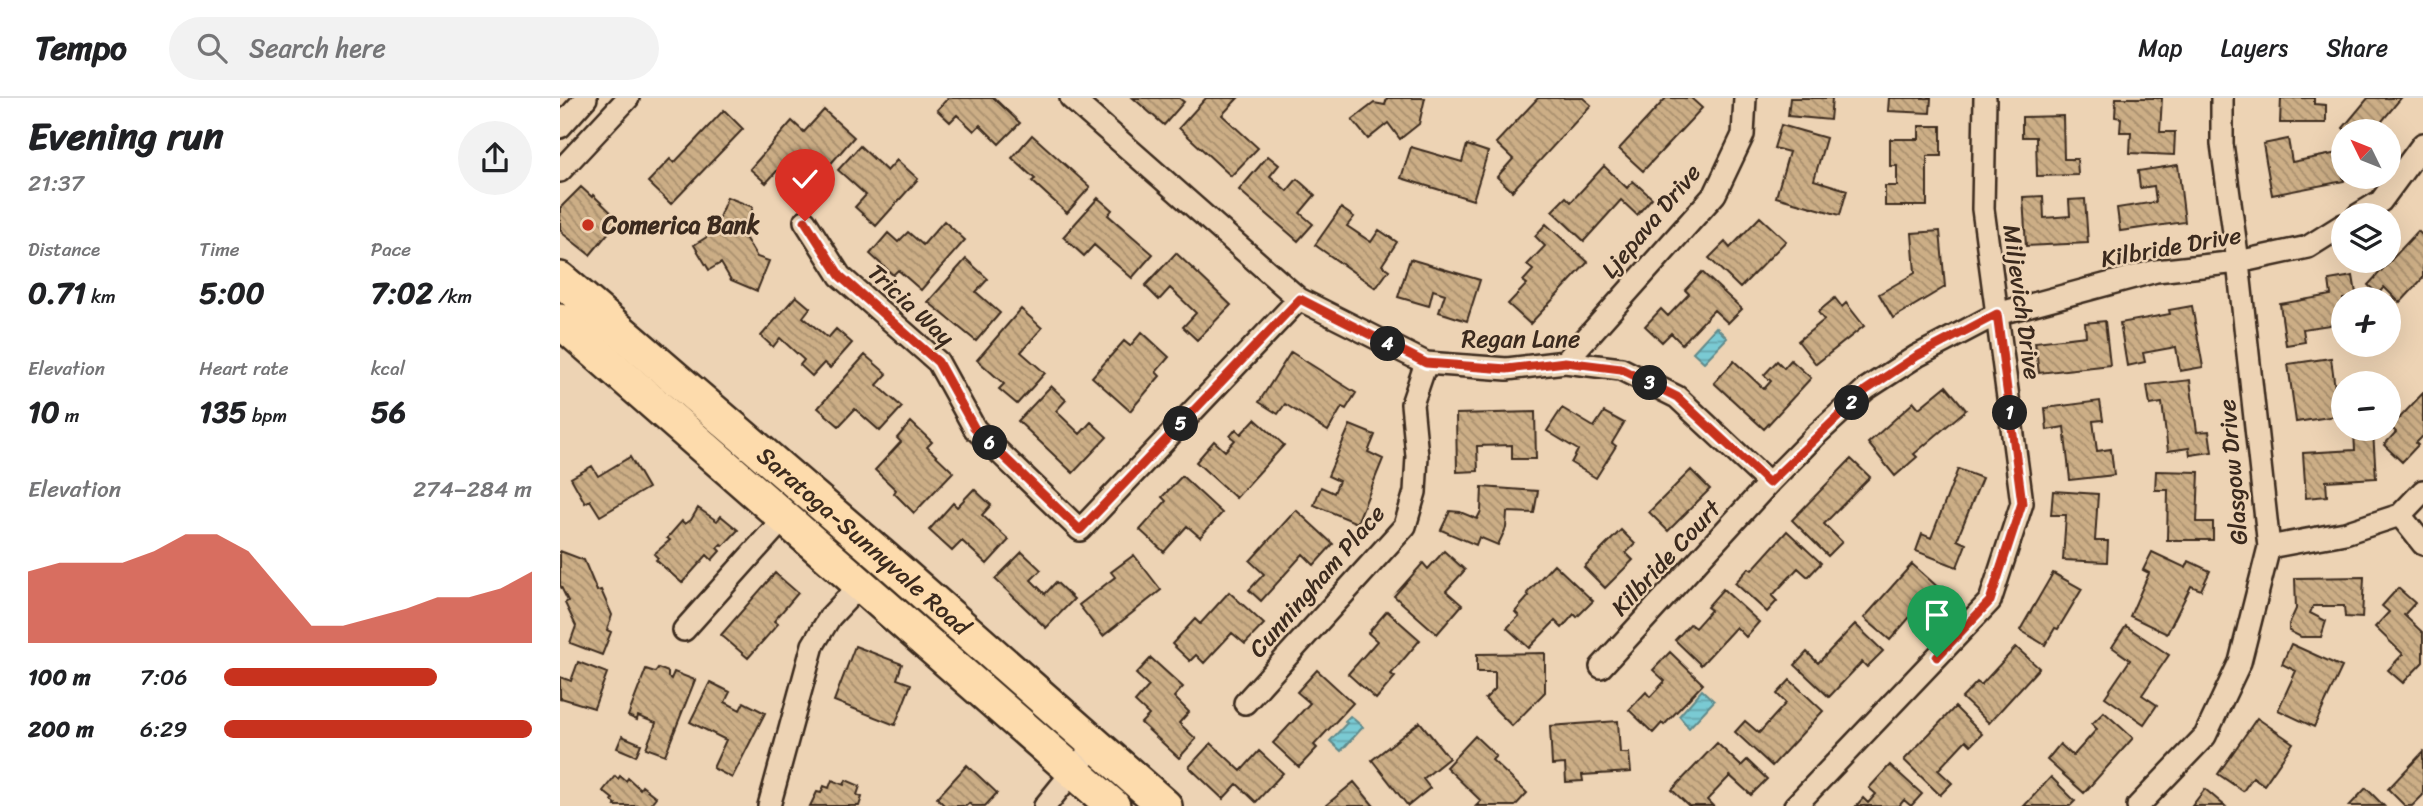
<!DOCTYPE html>
<html lang="en">
<head>
<meta charset="utf-8">
<style>
	:root { --surface:#fff; --page:#f2f2f2; --text:#202124; --muted:#757577; --line:#e0e0e0; --accent:#c8321e }
	body { margin:0; font-family:Sriracha,sans-serif; background:var(--page); color:var(--text); height:100vh; display:flex; flex-direction:column; font-size:26px; white-space:nowrap }
	* { box-sizing:border-box; margin:0 }
	p { font-size:23px; color:var(--muted) }
	.icon { flex:none; width:38px; height:38px; fill:none; stroke:currentColor; stroke-width:2; stroke-linecap:round; stroke-linejoin:round }
	.map { position:relative; flex:1; overflow:hidden }
	.sheet { display:flex; flex-direction:column; background:var(--surface); width:560px }
	.sheet>* { flex:none }
	.needle { width:46px; rotate:313deg }
	.buttons { position:absolute; left:1771px; top:21px; display:grid; gap:14px }
	.buttons a { display:grid; place-items:center; width:70px; height:70px; border-radius:50%; background:var(--surface); box-shadow:0 7px 28px #0002; font-size:35px }
	.pin { position:absolute; display:grid; place-items:center; width:60px; height:60px; color:#fff; margin:-72px -30px; border-radius:50% 50% 50% 0; rotate:-45deg; box-shadow:0 0 7px #0007 }
	.pin .icon { rotate:45deg }
	.km { position:absolute; width:35px; height:35px; margin:-18px; border-radius:50%; background:#222; color:#fff; font-size:19px; line-height:35px; text-align:center }
	.round { display:grid; place-items:center; flex:none; width:74px; height:74px; border-radius:37px; background:var(--page) }
	.overview { display:flex; align-items:center; justify-content:space-between; height:119px; padding:0 28px }
	h1 { font-size:38px; font-weight:800; line-height:52px }
	.metrics { display:grid; grid-template-columns:repeat(3,1fr); gap:10px; height:119px; padding:7px 28px }
	.metrics div { display:grid; align-content:center }
	.metrics b { font-size:30px; font-weight:800 }
	.metrics small { font-size:19px; font-weight:400 }
	.metrics p { font-size:19px }
	.chart { height:196px; padding:14px 28px }
	.chart p { display:flex; justify-content:space-between }
	.chart svg { width:100%; height:126px; margin-top:7px; fill:var(--accent); opacity:.7 }
	ul { padding:0 28px; list-style:none; font-size:23px }
	li { display:grid; grid-template-columns:112px 84px 1fr; align-items:center; height:52px }
	li i { height:18px; border-radius:9px; background:var(--accent) }
	header { display:flex; align-items:center; gap:42px; box-sizing:border-box; height:98px; padding:0 35px; background:var(--surface); border-bottom:2px solid var(--line) }
	header strong { font-size:33px }
	nav { display:flex; gap:38px; margin-inline-start:auto; font-size:24px }
	.search { width:490px; height:63px; background:var(--page); display:flex; align-items:center; gap:18px; box-sizing:border-box; padding:0 24px; border-radius:38px; color:var(--muted); font-size:26px }
	main { display:flex; flex:1; min-height:0 }
	.map>svg:first-child { display:block }
	.water { fill:url(#water-rules); stroke:#618a8b; stroke-width:2 }
	.building { fill:url(#building-back-hatch); stroke:#3b2a1e; stroke-width:2 }
	.lines { fill:none; stroke-linecap:round; stroke-linejoin:round }
	.street-casing { stroke:#3b2a1e; stroke-width:26 }
	.primary-casing { stroke:#3b2a1e; stroke-width:38 }
	.street { stroke:#edd3b4; stroke-width:21 }
	.primary { stroke:#fddbac; stroke-width:33 }
	.route-casing { stroke:#fff; stroke-width:14 }
	.route { stroke:#c8321e; stroke-width:9 }
	.poi-dot { fill:#c8321e; stroke:#edd3b4; stroke-width:2.5 }
	.labels { text-anchor:middle; dominant-baseline:central; stroke-width:5; stroke-linejoin:round; paint-order:stroke }
	.street-label { font-size:24px; fill:#3b2a1e; stroke:#edd3b4 }
	.poi-label { font-size:24px; font-weight:bold; fill:#3b2a1e; stroke:#edd3b4; text-anchor:start }
</style>
</head>
<body>
<header>
<strong>Tempo</strong>
<div class="search"><svg class="icon" aria-label="search" viewBox="0 0 24 24"><circle cx="10" cy="10" r="6"/><path d="M15 15l6 6"/></svg>Search here</div>
<nav><a>Map</a><a>Layers</a><a>Share</a></nav>
</header>
<main>
<section class="sheet">
<div class="overview"><div><h1>Evening run</h1><p>21:37</p></div><a class="round"><svg class="icon" aria-label="share" viewBox="0 0 24 24"><path d="M12 15V3M7 8l5-5 5 5M5 13v7h14v-7"/></svg></a></div>
<div class="metrics">
<div><p>Distance</p><b>0.71<small> km</small></b></div>
<div><p>Time</p><b>5:00</b></div>
<div><p>Pace</p><b>7:02<small> /km</small></b></div>
</div>
<div class="metrics">
<div><p>Elevation</p><b>10<small> m</small></b></div>
<div><p>Heart rate</p><b>135<small> bpm</small></b></div>
<div><p>kcal</p><b>56</b></div>
</div>
<div class="chart"><p><span>Elevation</span>274–284 m</p>
<svg viewBox="0 0 160 44" preserveAspectRatio="none"><path d="M0 44V19L10 16L20 16L30 16L40 12L50 6L60 6L70 12L80 25L90 38L100 38L110 35L120 32L130 28L140 28L150 25L160 19V44z"/></svg>
</div>
<ul>
<li><b>100 m</b>7:06<i style="width:69%"></i></li>
<li><b>200 m</b>6:29<i style="width:100%"></i></li>
</ul>
</section>
<div class="map">
<svg width="1863" height="708" viewBox="0 0 1863 708">
	<defs>
		<pattern id="water-rules" width="6" height="5" patternUnits="userSpaceOnUse" patternTransform="scale(1.75)"><rect width="6" height="5" fill="#7acad3"/><path d="M0 2.5h6" fill="none" stroke="#65a4ab"/></pattern>
		<pattern id="building-back-hatch" width="6" height="6" patternUnits="userSpaceOnUse" patternTransform="scale(1.75)"><rect width="6" height="6" fill="#ccae86"/><path d="M-1 5l2 2M0 0l6 6M5-1l2 2" fill="none" stroke="#a78e6d"/></pattern>
	</defs>
	<rect width="100%" height="100%" fill="#edd3b4"/>
	<filter id="ink" filterUnits="userSpaceOnUse"><feTurbulence type="fractalNoise" baseFrequency=".0143" numOctaves="2"/><feDisplacementMap in="SourceGraphic" scale="14" xChannelSelector="R" yChannelSelector="G"/><feConvolveMatrix kernelMatrix="1 2 1 2 8 2 1 2 1" color-interpolation-filters="sRGB"/></filter>
	<g filter="url(#ink)">
		<path class="water" d="M1156,229L1167,240L1144,264L1133,254Z
			M1142,592L1154,603L1129,630L1119,618Z
			M790,618L803,629L781,653L770,643L787,625L785,623Z"/>
		<path class="building" d="M388,0H434L460,25L439,46L420,27L414,33L397,17L390,24L377,12Z
			M573,0H619L624,4L604,27Z
			M646,0H678L662,17L698,50L671,78L619,30Z
			M827,0H865L859,26L840,41L828,25L808,41L792,22L814,5L825,7Z
			M978,0H1023L1031,7L952,93L937,79L953,61L936,45Z
			M1106,0H1131L1142,10L1083,73L1059,51Z
			M1230,0H1272L1270,22L1228,18Z
			M1329,0H1371L1370,15L1328,13Z
			M1556,0H1602L1600,34H1615L1614,57L1570,55L1571,34H1560L1561,20L1555,19Z
			M1721,0H1754V6L1766,7V25H1720Z
			M1808,0H1841L1814,33H1786L1783,30Z
			M164,12L183,31L111,106L88,84L110,61L114,65Z
			M264,12L294,39L267,70L254,59L239,76L225,64L206,85L190,71L232,23L244,34Z
			M1503,18L1504,61H1517L1518,77L1477,78L1476,39H1462V19Z
			M1221,27L1266,40L1254,82L1287,92L1280,117L1216,99L1229,54L1214,50Z
			M1359,28H1381V58H1367V108H1325V88H1337V68H1330V41H1359Z
			M472,37L530,89L507,115L472,83L475,81L452,60Z
			M1728,41L1732,64L1778,55L1784,83L1712,97L1703,46Z
			M907,47L928,54L913,102L841,80L851,49L902,64Z
			M300,48L327,73L337,62L358,81L316,128L295,109L306,97L278,72Z
			M708,58L719,67L710,78L727,93L737,81L755,97L740,115L753,126L738,143L679,92Z
			M1618,67L1625,124L1560,133L1557,110L1596,104L1594,88L1580,90L1578,73Z
			M1044,68L1067,90L1073,83L1092,100L1077,117L1061,102L1024,143L992,113L1006,99L1011,104Z
			M21,89L32,99L33,97L59,122L30,157L2,135L3,134L0,131V110Z
			M1483,98L1484,120L1510,118L1509,102L1525,101L1528,145L1466,148L1463,99Z
			M167,99L193,109L183,136L197,159L209,163L197,193L171,182L161,165L149,172L134,147L153,135Z
			M538,100L552,112L548,117L593,156L572,180L534,147L524,158L503,139Z
			M781,110L794,119L787,128L811,144L819,132L837,144L822,167L829,172L816,190L755,147Z
			M1200,119L1226,143L1180,190L1149,160L1165,144L1170,150Z
			M384,123L405,142L361,192L338,172L333,177L310,156L328,135L338,144L348,134L363,147Z
			M986,126L1028,164L970,226L948,206L967,186L963,183L973,172L967,167L985,148L975,138Z
			M1380,133L1385,189L1333,220L1319,196L1355,175L1352,135Z
			M1858,133L1863,138V180L1840,205L1824,189L1818,196L1808,187Z
			M616,155L671,207L637,242L623,229L636,215L610,190L599,202L585,188Z
			M406,161L428,181L416,194L440,215L416,243L368,204Z
			M850,161L920,182L907,223L879,214L885,196L873,192L869,208L838,199Z
			M1142,174L1182,211L1168,225L1154,212L1122,246L1111,235L1102,244L1085,228L1101,211L1108,218L1129,196L1125,192Z
			M1793,178L1797,201H1783V225L1743,231L1745,244L1726,247L1720,206L1771,197L1769,182Z
			M236,198L250,210L243,219L268,240L276,231L292,245L270,270L264,265L252,278L240,267L244,262L220,240L213,249L201,238Z
			M1275,200L1282,209L1286,205L1304,228L1256,266L1238,243L1264,222L1258,214Z
			M1632,208L1643,269L1620,273L1616,249L1583,255L1585,264L1567,268L1560,225L1610,216L1609,212Z
			M461,211L482,230L461,254L485,275L457,306L439,291L444,286L417,262Z
			M1545,223L1550,267L1479,275L1475,244L1526,238L1525,225Z
			M582,234L609,259L596,274L600,278L570,313L532,279L564,243L570,248Z
			M731,254L796,295L786,311L782,309L768,333L725,306L718,316L699,304Z
			M305,257L327,276L317,287L342,309L320,333L295,311L279,328L258,310Z
			M1771,260L1776,298L1783,297V317L1736,324L1728,266Z
			M1231,262L1251,280L1204,331L1154,285L1174,263L1204,291L1211,283L1204,277L1217,263L1224,270Z
			M1630,282L1637,334L1649,333L1652,354L1630,357L1629,350L1608,353L1602,305L1590,307L1587,287Z
			M491,288L506,302L496,313L520,336L531,324L547,339L513,375L458,323Z
			M1386,288L1406,312L1354,356L1357,359L1335,378L1308,345L1354,304L1359,310Z
			M1863,295V338L1856,345L1858,347L1842,364L1824,347L1836,334L1831,329Z
			M1540,303L1543,322L1533,323L1537,353L1551,351L1554,377L1510,382L1504,329L1487,332L1485,310Z
			M1002,310L1034,329L1044,314L1064,325L1052,345L1056,348L1036,380L1011,365L1018,352L987,333Z
			M975,314L976,361H952V347L917,348L918,373L897,374L896,316Z
			M695,321L724,347L676,400L636,364L654,343L665,353L675,342L670,338L676,331L681,336Z
			M351,324L372,344L367,349L393,374L354,415L334,395L336,392L315,372L341,344L337,340Z
			M790,327L815,337L808,354L823,361L797,425L754,407L761,389L774,395L779,383L768,378Z
			M1813,334L1816,380L1766,383L1767,398L1746,400L1743,355L1795,352L1794,335Z
			M70,359L88,390L40,418L30,402L25,405L11,380L32,368L38,378Z
			M1291,361L1310,379L1264,426L1282,444L1268,458L1232,422Z
			M1398,371L1422,380L1397,442L1406,446L1397,469L1356,453L1362,436L1371,440Z
			M1131,372L1150,391L1108,433L1089,414Z
			M1596,373L1639,374L1637,424H1653V442H1607L1608,392H1595Z
			M622,378L662,415L640,439L627,428L604,454L580,432L606,403L602,399Z
			M922,389L978,393L974,415L947,414L946,430L938,447L919,439L916,447L881,432L890,413L900,414L917,421L921,413Z
			M414,391L431,407L422,417L449,442L427,466L402,443L392,453L369,432L393,405L397,409Z
			M1493,393L1538,396L1535,443H1548L1547,464L1503,462L1506,417H1491Z
			M138,410L157,423L161,418L178,432L163,448L161,446L157,450L160,453L152,462L147,457L122,485L96,462L98,460L94,456L110,442L107,440L122,423L125,426L131,422Z
			M736,412L773,446L754,467L743,456L701,503L689,492L704,476L690,463Z
			M1061,432L1075,446L1066,455L1073,462L1045,490L1024,469Z
			M1227,433L1261,465L1248,479L1238,470L1212,498L1217,503L1207,514L1175,485L1189,470L1192,472Z
			M0,453L24,462L37,493L41,492L52,517L47,532L51,534L42,557L10,545L16,528L5,505L8,503L0,487Z
			M884,453L905,472L886,493L902,507L877,536L834,498L863,465L868,471Z
			M462,454L481,472L471,482L485,496L496,484L514,501L486,530L435,481Z
			M1592,454L1626,470L1629,463L1650,473L1641,492L1631,488L1607,536L1570,518L1589,475L1583,472Z
			M574,457L601,492L543,538L519,507L555,479L551,474Z
			M994,466L1033,503L1017,519L1014,516L1002,530L995,523L969,550L947,530L959,518L955,514L969,498L967,495Z
			M1352,466L1380,491L1365,507L1362,505L1330,542L1304,520Z
			M215,475L238,495L214,523L218,526L188,560L161,537Z
			M1493,475L1522,491L1498,531L1495,530L1485,547L1460,532Z
			M1804,479L1802,520L1785,519L1784,508H1753L1750,515L1766,523L1761,539H1741L1729,533V526L1736,511L1735,480Z
			M1838,490L1855,505L1844,517L1863,535V564L1843,585L1828,572L1843,556L1815,529L1829,514L1822,508Z
			M1163,491L1199,524L1186,539L1176,529L1141,567L1115,542L1130,526L1135,530L1151,512L1147,509Z
			M669,494L704,526L685,546L672,535L644,565L636,557L630,563L612,546L635,521L640,526Z
			M827,513L860,542L831,576L835,579L816,601L788,576L817,543L808,535Z
			M1295,526L1323,553L1307,569L1302,564L1269,599L1235,567L1247,554L1258,565Z
			M1566,528L1609,557L1582,597L1597,607L1584,626L1545,599L1570,562L1552,549Z
			M1731,546L1782,569L1754,629L1718,612L1736,573L1722,566Z
			M295,548L342,566L337,581L351,586L335,627L274,603Z
			M1456,549L1479,570L1429,625L1402,600L1417,584L1421,587Z
			M1110,554L1143,586L1104,627L1102,625L1093,635L1069,612L1086,594L1090,599L1105,583L1093,572Z
			M985,555V594L952,628L925,601L935,591V574H917V556Z
			M591,560L623,589L614,599L629,614L619,625L636,641L619,660L581,625L589,617L575,604L589,588L576,576Z
			M18,564L47,575L34,610L1,600L0,602V579L11,583Z
			M98,570L108,574V579L111,581L114,574L135,582L105,657L86,650L96,625L78,618L77,622L68,618L86,571L95,574Z
			M757,572L793,605L754,647L757,650L739,669L713,645L750,605L737,594Z
			M1230,582L1263,613L1212,668L1175,634L1185,623L1199,635L1226,605L1217,596Z
			M150,584L170,594L165,604L180,612L184,604L205,615L172,680L153,670L166,642L130,624Z
			M1395,609L1422,636L1411,647L1406,642L1378,672L1392,685L1380,697L1344,662Z
			M1544,614L1573,640L1524,695L1487,662L1500,646L1513,658L1537,631L1532,626Z
			M1697,620L1733,645L1704,687L1693,679L1683,693L1658,676Z
			M1058,623L1060,655H1069L1071,674L1022,677L1023,683L1006,684L1005,666L992,667L990,628Z
			M860,624L889,660L863,681L870,690L848,708L812,662Z
			M62,638L81,646L76,658L57,650Z
			M915,638L936,658L932,662L967,695L955,708H916L921,703L886,669Z
			M651,645L681,673L699,653L723,675L696,704L677,686L663,701L629,669Z
			M1157,645L1181,668L1187,662L1207,681L1191,697L1170,678L1147,702L1153,708H1129L1112,692Z
			M1863,654V697L1852,708H1845L1828,691Z
			M407,667L437,695L425,708H412L409,705L406,708H385L377,700Z
			M1330,667L1362,696L1351,708L1344,702L1339,708H1296L1303,700L1308,705L1316,696L1309,690Z
			M55,678L58,681L60,678L66,683L68,680L80,691L82,688L96,699L89,708H55L56,706L52,703L53,701L43,693Z
			M1491,679L1515,703L1510,708H1464Z
			M272,682L284,687L286,682L300,688L297,697L302,699L299,708H250L257,694L261,695L264,688L269,690Z
			M794,684L814,708H765Z
			M1806,690L1824,708H1789Z
			M1645,691L1665,708H1632Z"/>
		<g class="lines">
			<g class="street-casing">
				<path id="street" d="M511,0L739,201L866,265L947,271L1005,264L1061,271L1117,299L1209,385
					M0,29L26,0
					M0,73L68,0
					M1798,117L1821,103L1863,46
					M245,123L280,178L378,264L415,331L520,432L739,201
					M1005,264L1155,96L1183,37L1185,0
					M1840,417L1863,446
					M1709,449L1785,435L1840,417L1863,393
					M124,532L225,419
					M1041,569L1209,385L1256,337L1306,291L1357,258L1437,216L1596,173L1678,164L1748,149L1783,127
					M685,605L845,428L855,394L857,358L852,306L866,265
					M209,708L253,547L270,519L301,486
					M485,708L536,645
					M1235,708L1430,503L1462,405L1423,111L1425,0
					M1578,708L1645,638L1680,564L1709,449L1678,164L1662,46V0"/>
			</g>
			<g class="primary-casing">
				<g id="primary">
					<path id="s1" d="M0,181L324,460L605,708"/>
					<path d="M0,223L553,708"/>
				</g>
			</g>
			<use href="#street" class="street"/>
			<use href="#primary" class="primary"/>
		</g>
	</g>
	<g class="lines" filter="url(#ink)">
		<g class="route-casing">
			<path id="route" d="M245,123L280,178L378,264L415,331L520,432L740,201L866,265L947,271L1005,264L1061,271L1117,299L1209,385L1306,292L1357,258L1437,216L1462,405L1430,503L1377,559"/>
		</g>
		<use href="#route" class="route"/>
	</g>
	<circle class="poi-dot" cx="28" cy="127" r="7"/>
	<g class="labels">
		<g class="street-label">
			<text transform="translate(1091 123) rotate(-50)">Ljepava Drive</text>
			<text transform="translate(1611 149) rotate(-10)">Kilbride Drive</text>
			<text transform="translate(1462 204) rotate(82)">Miljevich Drive</text>
			<text transform="translate(351 207) rotate(43)">Tricia Way</text>
			<text x="961" y="241">Regan Lane</text>
			<text transform="translate(1673 374) rotate(-95)">Glasgow Drive</text>
			<text stroke="none"><textPath href="#s1" startOffset="401">Saratoga-Sunnyvale Road</textPath></text>
			<text transform="translate(1106 460) rotate(-47)">Kilbride Court</text>
			<text transform="translate(757 483) rotate(-49)">Cunningham Place</text>
		</g>
		<g class="poi-label">
			<text x="42" y="127">Comerica Bank</text>
		</g>
	</g>
</svg>
<div class="buttons">
<a><svg class="needle" viewBox="-14 -14 28 28"><path d="M0-13l5 13h-10z" fill="#e53935"/><path d="M0 13l5-13h-10z" fill="#757577"/></svg></a>
<a><svg class="icon" aria-label="layers" viewBox="0 0 24 24"><path d="M12 4l9 5-9 5-9-5zM3 14l9 5 9-5"/></svg></a>
<a>+</a>
<a>−</a>
</div>
<div class="pin" style="left:1377px;top:559px;background:#1e9e55"><svg class="icon" aria-label="arrive" viewBox="0 0 24 24"><path d="M6 21V4h12l-3 4 3 4H6"/></svg></div>
<div class="pin" style="left:245px;top:123px;background:#d93025"><svg class="icon" aria-label="check" viewBox="0 0 24 24"><path d="M5 12l5 5 9-10"/></svg></div>
<b class="km" style="left:1450px;top:315px">1</b>
<b class="km" style="left:1292px;top:305px">2</b>
<b class="km" style="left:1090px;top:285px">3</b>
<b class="km" style="left:828px;top:246px">4</b>
<b class="km" style="left:621px;top:326px">5</b>
<b class="km" style="left:430px;top:345px">6</b>
</div>
</main>
</body>
</html>
